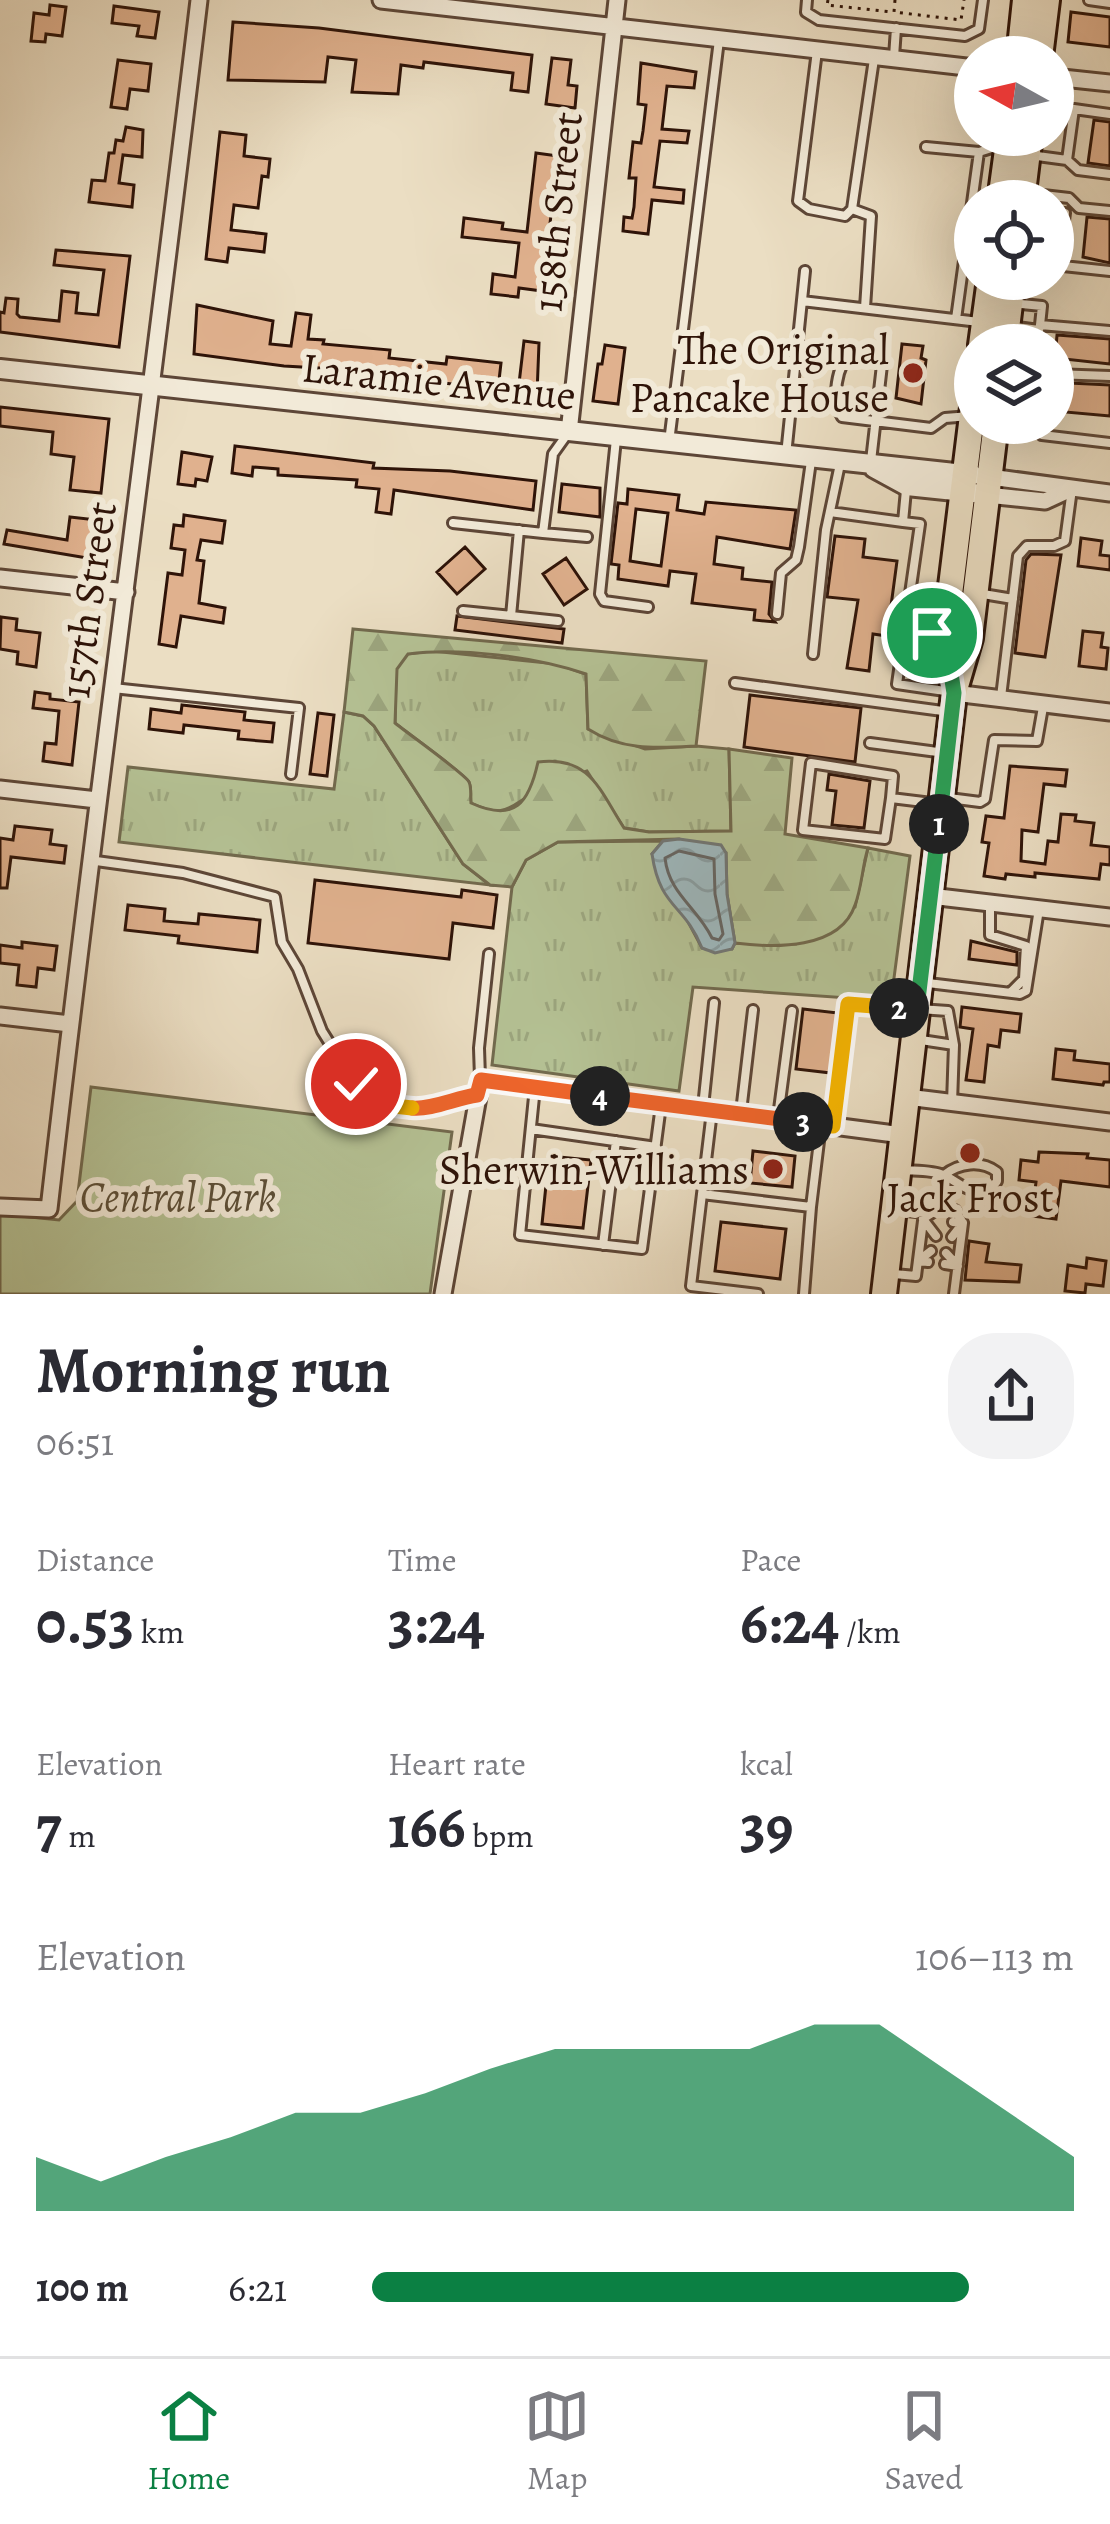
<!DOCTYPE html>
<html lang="en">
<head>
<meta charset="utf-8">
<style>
	:root { --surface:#fff; --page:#f2f2f3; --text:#2b2b33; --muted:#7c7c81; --line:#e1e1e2; --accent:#0b8043 }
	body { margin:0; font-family:Alegreya,serif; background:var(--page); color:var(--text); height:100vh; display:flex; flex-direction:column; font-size:45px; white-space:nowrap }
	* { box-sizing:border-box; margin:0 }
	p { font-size:39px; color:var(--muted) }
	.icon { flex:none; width:66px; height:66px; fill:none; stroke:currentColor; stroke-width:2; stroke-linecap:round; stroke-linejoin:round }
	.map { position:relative; height:1294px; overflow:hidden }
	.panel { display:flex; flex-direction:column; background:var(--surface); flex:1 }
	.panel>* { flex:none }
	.needle { width:78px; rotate:278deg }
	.controls { position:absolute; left:954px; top:36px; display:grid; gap:24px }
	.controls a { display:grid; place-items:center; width:120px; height:120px; border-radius:50%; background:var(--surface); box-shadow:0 12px 48px #0002; font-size:60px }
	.pin { position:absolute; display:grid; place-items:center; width:102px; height:102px; color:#fff; margin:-51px; border:6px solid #fff; border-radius:50%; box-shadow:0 3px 12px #0007 }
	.km { position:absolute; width:60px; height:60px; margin:-30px; border-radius:50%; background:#222; color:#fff; font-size:33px; line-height:60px; text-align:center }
	.round { display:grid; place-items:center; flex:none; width:126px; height:126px; border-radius:48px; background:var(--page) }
	.head { display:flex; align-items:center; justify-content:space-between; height:204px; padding:0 36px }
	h1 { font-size:66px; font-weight:700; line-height:90px }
	.figures { display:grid; grid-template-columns:repeat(3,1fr); gap:18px; height:204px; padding:12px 36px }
	.figures div { display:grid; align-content:center }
	.figures b { font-size:60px; font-weight:700 }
	.figures small { font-size:33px; font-weight:400 }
	.figures p { font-size:33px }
	.chart { height:336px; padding:24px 36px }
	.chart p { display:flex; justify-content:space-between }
	.chart svg { width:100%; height:216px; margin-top:12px; fill:var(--accent); opacity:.7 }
	ul { padding:0 36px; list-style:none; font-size:39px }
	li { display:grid; grid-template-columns:192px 144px 1fr; align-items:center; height:90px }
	li i { height:30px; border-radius:15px; background:var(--accent) }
	.dock { display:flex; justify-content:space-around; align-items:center; height:168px; border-top:3px solid var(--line); background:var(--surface); font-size:33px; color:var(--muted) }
	.dock a { display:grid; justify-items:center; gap:6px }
	.dock .current { color:var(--accent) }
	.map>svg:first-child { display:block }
	.grass { fill:url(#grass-tufts); stroke:#726a4e; stroke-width:3 }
	.forest { fill:url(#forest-firs); stroke:#726a4e; stroke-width:3 }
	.park { fill:#b5c295; stroke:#726a4e; stroke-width:3 }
	.water { fill:url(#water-waves); stroke:#717776; stroke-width:3 }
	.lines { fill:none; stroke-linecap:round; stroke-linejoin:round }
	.shore { stroke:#666664; stroke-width:3 }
	.building { fill:#e0b18e; stroke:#2e1308; stroke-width:3; fill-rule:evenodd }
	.service-casing { stroke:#5d4637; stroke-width:14 }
	.minor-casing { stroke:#5d4637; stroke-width:21 }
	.tertiary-casing { stroke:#5d4637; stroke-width:24 }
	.primary-casing { stroke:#2e1308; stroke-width:30 }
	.path { stroke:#2e1308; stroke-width:3; stroke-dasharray:3 6; stroke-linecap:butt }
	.service { stroke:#f2ead8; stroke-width:8 }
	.minor { stroke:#f2ead8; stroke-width:15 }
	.tertiary { stroke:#f2ead8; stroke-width:18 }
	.primary { stroke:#ebdec3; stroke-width:24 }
	.split-1-casing { stroke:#fff; stroke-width:24 }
	.split-2-casing { stroke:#fff; stroke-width:24 }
	.split-3-casing { stroke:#fff; stroke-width:24 }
	.split-4-casing { stroke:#fff; stroke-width:24 }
	.split-5-casing { stroke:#fff; stroke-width:24 }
	.split-6-casing { stroke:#fff; stroke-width:24 }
	.split-1 { stroke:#22a559; stroke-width:15 }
	.split-2 { stroke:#22a559; stroke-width:15 }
	.split-3 { stroke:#f5b400; stroke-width:15 }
	.split-4 { stroke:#f0652b; stroke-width:15 }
	.split-5 { stroke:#f0652b; stroke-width:15 }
	.split-6 { stroke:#f5b400; stroke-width:15 }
	.poi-dot { fill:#8f2418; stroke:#f2ead8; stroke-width:4.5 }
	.labels { text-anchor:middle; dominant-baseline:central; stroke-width:12; stroke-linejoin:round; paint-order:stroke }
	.street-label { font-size:42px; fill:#2e1308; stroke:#f2ead8 }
	.poi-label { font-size:42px; fill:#2e1308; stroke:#f2ead8; text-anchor:end }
	.park-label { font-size:42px; font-style:italic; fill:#5d5039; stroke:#f2ead8 }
</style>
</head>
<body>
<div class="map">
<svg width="1110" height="1294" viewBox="0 0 1110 1294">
	<defs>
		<pattern id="grass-tufts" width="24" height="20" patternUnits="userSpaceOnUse" patternTransform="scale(3)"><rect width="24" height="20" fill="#b5c295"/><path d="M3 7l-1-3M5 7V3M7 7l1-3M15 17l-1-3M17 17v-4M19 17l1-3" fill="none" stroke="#9ca67f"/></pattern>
		<pattern id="forest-firs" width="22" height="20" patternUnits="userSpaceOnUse" patternTransform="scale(3)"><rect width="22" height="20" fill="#b5c295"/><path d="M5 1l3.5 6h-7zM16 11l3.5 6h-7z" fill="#9ca67f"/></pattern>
		<pattern id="water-waves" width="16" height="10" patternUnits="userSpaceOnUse" patternTransform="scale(3)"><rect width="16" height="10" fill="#9eb9bf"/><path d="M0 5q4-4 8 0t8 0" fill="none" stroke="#889ea3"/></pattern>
	</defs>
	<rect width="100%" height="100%" fill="#ebdec3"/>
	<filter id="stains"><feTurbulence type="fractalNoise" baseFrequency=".00167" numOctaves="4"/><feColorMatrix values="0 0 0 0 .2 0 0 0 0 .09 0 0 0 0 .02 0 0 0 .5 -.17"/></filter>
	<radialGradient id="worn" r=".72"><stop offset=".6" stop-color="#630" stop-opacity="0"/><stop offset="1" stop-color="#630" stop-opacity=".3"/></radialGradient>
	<path class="grass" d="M432,651L557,664L586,674L588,729L645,749L696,746L729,749L731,831L649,832L624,828L587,771C569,778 549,784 532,794C505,810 503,818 471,803C470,796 472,789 469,782C465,774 407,733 395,723L396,669L407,654Z
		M344,712L363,716L374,726L463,864L490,885L119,842L128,767L334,789Z
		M663,841L652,854L702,948L732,949L735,943L796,944L855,907L868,848L910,856L891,1001L693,987L679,1091L492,1065L512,887L526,860L558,842Z"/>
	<path class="forest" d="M353,629L706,661L696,746C657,748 622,751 588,729L586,674C536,657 460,647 408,654L397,669L395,723C407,733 465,774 469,782C472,789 470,796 471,803C515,823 529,803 538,762C590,756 599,789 624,828L649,832L731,831L729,749L792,758L785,834L868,848C862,867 862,887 855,905C840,950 774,948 735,943L727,894L726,853L679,839L558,842L526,860L512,887L490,885L463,864L374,726L363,716L344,712Z"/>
	<path class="park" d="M91,1087L452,1132L430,1294H0V1214L59,1220L77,1201Z"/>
	<path class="water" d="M679,839L721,845L726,853L727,894L735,943L732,949L715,953L702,948C684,903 660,909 652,854L663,841Z"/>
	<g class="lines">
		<path class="shore" d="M679,851L714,859L715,894L723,934L719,940L712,938C697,907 669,894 665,858Z"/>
	</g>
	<path class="building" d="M50,5L66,7L62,36L46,34L45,42L31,41L34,13L49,15Z
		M114,6L159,12L155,38L137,36L139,26L112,23Z
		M1071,12L1110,17V47L1068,42Z
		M233,22L319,28L532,55L528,92L511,90L513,73L424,62L423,68L401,65L398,94L352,92L356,60L328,57L325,82L228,80Z
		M552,58L571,60L568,85L577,86L575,108L546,104Z
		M118,60L151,64L148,91L130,89L127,109L111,107Z
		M641,63L696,72L694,88L667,86L662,129L689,131L687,143L660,141L654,187L684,190L683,203L652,200L648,234L623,231L624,217L632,218L634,207L636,178H629L633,142L641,143L643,131L646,105L638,104Z
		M1094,120L1110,122V166L1088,163Z
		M126,127L143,130L142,157L123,155L119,183L134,185L132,207L89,202L92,180L105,181L109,153H114L116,140L123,141Z
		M220,132L246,135L244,156L270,159L268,177L262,176L258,208L234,205L231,230L266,234L264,252L229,248L227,262L206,259Z
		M536,153L558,156L542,291L519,288L518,297L491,294L493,274L515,277L519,243L462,237L464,218L503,223L502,229L527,232Z
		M1087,217L1110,219V263L1083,257Z
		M56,250L130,256L119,347L0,332V312L4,313L6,298L18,299L17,314L20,317L59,321L62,291L78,293L76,313L98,315L104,270L54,265Z
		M197,305L273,321L270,344L291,346L296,313L311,315L308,339L324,340L323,344L390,350L389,358L446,364L447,357L501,363L498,389L370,375V371L284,366L194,354Z
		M1057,335L1110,339V364L1055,358Z
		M524,341L539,343L537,394L518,392Z
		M902,344L923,346L921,358L926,360L921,404L896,398Z
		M605,345L625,348L618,404L593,401L598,364H602Z
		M1069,383L1110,385V416L1065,412Z
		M0,407L109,419L101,493L70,490L74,457L51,454L53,432L0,426Z
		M235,446L374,463L373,468L450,471L536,481L533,510L394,490L391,514L376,512L379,489L356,487L357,480L278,475V469L253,467L252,476L232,473Z
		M182,452L212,457L207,481L196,479L195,486L178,484Z
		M562,484L600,488V517L559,512Z
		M628,489L679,495L677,510L704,514L706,502L796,510L790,549L717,537L714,564L743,568L742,579L772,582L769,614L775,622L754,620L755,610L692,603L696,574L670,571L668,586L618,579L619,565L611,564L618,503L627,504ZM636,509L668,513L661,566L630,561Z
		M184,515L225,521L222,543L201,540L197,560L204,561L199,603L225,608L223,623L181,616L176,647L159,644L168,573L182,575L185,550L171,548L174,525L183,526Z
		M70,517L97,520L93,559L4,544L7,530L67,540Z
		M835,536L865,539L863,557L897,561L887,636L873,634L869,671L847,668L858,600L827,597Z
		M1081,538L1102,541L1100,555L1110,556V570L1078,566Z
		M465,547L485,569L457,594L437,572Z
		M1031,554L1061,555L1045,657L1015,653L1026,560Z
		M566,558L587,589L564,605L543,574Z
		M457,616L564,629L562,643L455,630Z
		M1,617L17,619L16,630L40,633L36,667L17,664L18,652L0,649Z
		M1083,631L1103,633L1101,647L1108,648L1106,669L1079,666Z
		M35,692L50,694V699L79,702L72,765L43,761L45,743L56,744L59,711L33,708Z
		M750,695L861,708L855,762L744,747Z
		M182,705L245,712L244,720L274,723L272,742L238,739L239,731L184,725L183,733L149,729L151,709L181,713Z
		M318,713L334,715L327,776L310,774Z
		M1010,766L1067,770L1065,786L1044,784L1038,832L1022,830L1021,861L1045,864L1048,841L1058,842L1061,814L1076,815L1075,821L1094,823L1091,845L1110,847V865L1101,864L1099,879L1035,873V877L1006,874L1005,879L984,876L989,843L982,842L986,816L1004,818Z
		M829,774L870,781L864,828L832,825L836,791L827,790Z
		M15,826L52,830L50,844L66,846L64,863L11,857L7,888H0V838L13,840Z
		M315,880L461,897L462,890L497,895L493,928L453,923L449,959L308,943Z
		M128,905L165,909L164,921L198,924L199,914L260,920L257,952L178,943L179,936L125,930Z
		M971,941L1017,952V965L969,959Z
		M22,942L57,946L54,970L38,968L36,987L17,985L19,965L0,963V945L22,948Z
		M962,1007L1021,1014L1019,1032L1001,1030L999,1047L988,1045L984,1082L966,1080L973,1029L960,1027Z
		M803,1009L838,1013L831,1073L796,1069Z
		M1056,1049L1075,1051L1074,1060L1110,1064V1082H1104L1103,1085L1053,1079Z
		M753,1151L795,1156L792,1187L750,1183Z
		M1039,1152L1088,1154L1087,1158L1110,1160V1187L1061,1181L1056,1219L1032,1216L1036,1182L1019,1180L1021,1160L1038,1162Z
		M549,1156L591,1160L583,1228L542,1224Z
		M721,1222L786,1229L780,1279L715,1271Z
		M969,1241L989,1244L986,1262L1021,1265L1019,1282L965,1280Z
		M1087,1258L1106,1261L1103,1286L1086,1284L1085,1293L1065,1291L1068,1265L1086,1268Z"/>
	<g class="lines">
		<g class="service-casing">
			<path id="service" d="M807,0L806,12L819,20L965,36L979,29L983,0
				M1089,0L1110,3
				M817,51L798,201L809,209L845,216L852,209L874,59
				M894,57L896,28
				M926,147L979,152L1001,145
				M1030,155L1067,160L1074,109L1110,114
				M1067,160L1078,170L1110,174
				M1026,193L1069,198L1079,208L1110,211
				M852,209L871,216L865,308
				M1053,252L1060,253L1063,266L1110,271
				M1060,253L1065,213
				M802,301L979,322
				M1012,303L1042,306L1040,325L1110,331
				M956,319L979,152
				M1009,326L1039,330L1040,325
				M1037,345L1039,330
				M1053,374L1110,376
				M1036,423L1042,435L1110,443
				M616,439L600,594L604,601L648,607
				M669,442L719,40
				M786,455L805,271
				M871,461L882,365L873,354L852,352C836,365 831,400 842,417L931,428L945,418L970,416
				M906,490L903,522L920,524L897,684L952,692
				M830,512L903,522
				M453,523L543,533L553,454L568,433
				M543,533L587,537
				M977,593L1013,599
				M463,611L511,616L519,530
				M777,614L781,573L796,560L799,547L811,461
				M511,616L558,621
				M905,629L939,634
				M813,654L826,530L840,464
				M735,683L950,712
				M113,688L299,708L291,774
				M1001,697L1018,556L1027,546H1054L1065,541L1072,489
				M870,743L945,753
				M891,798L893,776L811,763L803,830L885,839L891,798L940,804
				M949,798L980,802L985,799L994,740L1037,741L1043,707
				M89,860L183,873L275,897L282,942L298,969L322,1031L355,1084L394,1106L426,1110L446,1099L476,1095
				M990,903V935L1026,946L1024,979L1011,992
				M928,983L1020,994L1026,991L1039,909
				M921,1040L954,1045L952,1103
				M480,1078L479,1048L489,954
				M535,1087L520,1235L642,1249L661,1105
				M703,1107L714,1003
				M712,1111L702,1194L811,1207L804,1294
				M741,1112L753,1010
				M778,1117L792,1011
				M833,1124L849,1004L948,1011L954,1045
				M531,1129L656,1147
				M903,1170C915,1171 933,1170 943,1175C965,1185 958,1189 988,1193L997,1181V1172C981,1160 959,1163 944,1175
				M702,1194L691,1286L758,1294
				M811,1207L821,1125
				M953,1222L963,1223L954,1294
				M936,1236L923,1219L939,1208
				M952,1237L963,1223L955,1210
				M603,1245L616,1141
				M928,1262L918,1261L931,1251
				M945,1264L958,1266L946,1253
				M894,1274L916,1276L924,1213L899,1210"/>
		</g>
		<g class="minor-casing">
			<path id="minor" d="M381,0L975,68
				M1053,77L1110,83
				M569,432L617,0
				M990,477L1110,493
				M987,495L1045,501L1071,489
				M0,578L126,592
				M954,693L1110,712
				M0,789L97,800
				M930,896L1110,917
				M0,1016L70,1024
				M907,1097L1110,1122
				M0,1207L49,1209C95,806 151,403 199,0
				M443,1294L481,1080L902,1135"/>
		</g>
		<g class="tertiary-casing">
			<path id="tertiary" d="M0,369L973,475
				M874,468L907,486L974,493"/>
		</g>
		<g class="primary-casing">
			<path id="primary" d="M1019,57L1025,0
				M1040,57L1047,0
				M1000,201L1009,135
				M1022,201L1030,135
				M981,345L990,279
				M1005,345L1013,279
				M953,684L945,635L975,391
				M884,1294L954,693L970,638L996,423"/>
		</g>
		<path class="path" d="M828,0L827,5L892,12
			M895,0L894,12L961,20L964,0"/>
		<use href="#service" class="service"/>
		<use href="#minor" class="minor"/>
		<use href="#tertiary" class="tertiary"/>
		<use href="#primary" class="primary"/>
	</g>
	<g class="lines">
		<g class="split-1-casing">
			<path id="split-1" d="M932,633L945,635L954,693L939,824"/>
		</g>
		<g class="split-2-casing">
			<path id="split-2" d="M899,1008H917L939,824"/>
		</g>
		<g class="split-3-casing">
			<path id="split-3" d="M803,1122L833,1126L848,1004L899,1008"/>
		</g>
		<g class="split-4-casing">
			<path id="split-4" d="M600,1096L803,1122"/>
		</g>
		<g class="split-5-casing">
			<path id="split-5" d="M412,1108C431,1110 456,1098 477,1095L481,1080L600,1096"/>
		</g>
		<g class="split-6-casing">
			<path id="split-6" d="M356,1084L394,1106L412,1108"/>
		</g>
		<use href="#split-1" class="split-1"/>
		<use href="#split-2" class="split-2"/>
		<use href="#split-3" class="split-3"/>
		<use href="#split-4" class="split-4"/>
		<use href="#split-5" class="split-5"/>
		<use href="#split-6" class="split-6"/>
	</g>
	<g class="poi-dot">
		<circle cx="913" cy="373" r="12"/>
		<circle cx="970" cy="1153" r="12"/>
		<circle cx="773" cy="1169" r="12"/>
	</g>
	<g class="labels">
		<g class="street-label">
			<text transform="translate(557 212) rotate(-84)">158th Street</text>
			<text transform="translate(439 381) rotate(6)">Laramie Avenue</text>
			<text transform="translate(88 600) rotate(-82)">157th Street</text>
		</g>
		<g class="poi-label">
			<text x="889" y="349">The Original<tspan x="889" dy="48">Pancake House</tspan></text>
			<text x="749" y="1169">Sherwin-Williams</text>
			<text x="970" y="1197" text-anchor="middle">Jack Frost</text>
		</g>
		<g class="park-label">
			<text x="178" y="1196">Central Park</text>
		</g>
	</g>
	<rect width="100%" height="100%" filter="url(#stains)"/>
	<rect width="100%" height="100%" fill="url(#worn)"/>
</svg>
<div class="controls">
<a><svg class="needle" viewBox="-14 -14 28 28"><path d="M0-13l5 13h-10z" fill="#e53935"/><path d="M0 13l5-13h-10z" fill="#7c7c81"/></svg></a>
<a><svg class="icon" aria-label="locate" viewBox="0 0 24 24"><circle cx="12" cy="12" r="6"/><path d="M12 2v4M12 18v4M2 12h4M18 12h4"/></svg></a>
<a><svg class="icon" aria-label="layers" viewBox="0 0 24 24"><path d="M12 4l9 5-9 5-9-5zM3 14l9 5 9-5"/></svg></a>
</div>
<div class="pin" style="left:932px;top:633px;background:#1e9e55"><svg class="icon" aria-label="arrive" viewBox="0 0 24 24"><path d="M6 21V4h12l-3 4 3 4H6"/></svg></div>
<div class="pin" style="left:356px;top:1084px;background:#d93025"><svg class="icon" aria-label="check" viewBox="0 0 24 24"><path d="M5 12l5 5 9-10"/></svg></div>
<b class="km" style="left:939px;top:824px">1</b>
<b class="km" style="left:899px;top:1008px">2</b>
<b class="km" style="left:803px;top:1122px">3</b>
<b class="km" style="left:600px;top:1096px">4</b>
</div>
<section class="panel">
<div class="head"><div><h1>Morning run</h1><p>06:51</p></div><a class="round"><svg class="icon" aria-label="share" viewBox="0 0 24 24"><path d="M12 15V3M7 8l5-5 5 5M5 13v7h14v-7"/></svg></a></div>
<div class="figures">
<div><p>Distance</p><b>0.53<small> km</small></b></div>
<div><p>Time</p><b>3:24</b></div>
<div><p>Pace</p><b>6:24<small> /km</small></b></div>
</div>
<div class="figures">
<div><p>Elevation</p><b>7<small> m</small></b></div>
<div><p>Heart rate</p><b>166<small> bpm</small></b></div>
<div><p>kcal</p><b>39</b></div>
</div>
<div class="chart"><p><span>Elevation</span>106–113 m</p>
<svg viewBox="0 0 160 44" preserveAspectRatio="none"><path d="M0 44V33L10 38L20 33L30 29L40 24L50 24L60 20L70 15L80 11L90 11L100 11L110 11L120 6L130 6L140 15L150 24L160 33V44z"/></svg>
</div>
<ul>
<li><b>100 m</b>6:21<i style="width:85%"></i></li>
</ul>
</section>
<nav class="dock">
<a class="current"><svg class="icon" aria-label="home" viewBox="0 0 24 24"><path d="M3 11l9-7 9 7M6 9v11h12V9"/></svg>Home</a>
<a><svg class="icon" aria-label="map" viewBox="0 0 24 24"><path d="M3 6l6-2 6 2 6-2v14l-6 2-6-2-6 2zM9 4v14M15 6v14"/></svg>Map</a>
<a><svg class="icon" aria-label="saved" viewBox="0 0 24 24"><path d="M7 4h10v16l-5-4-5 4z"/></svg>Saved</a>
</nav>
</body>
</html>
